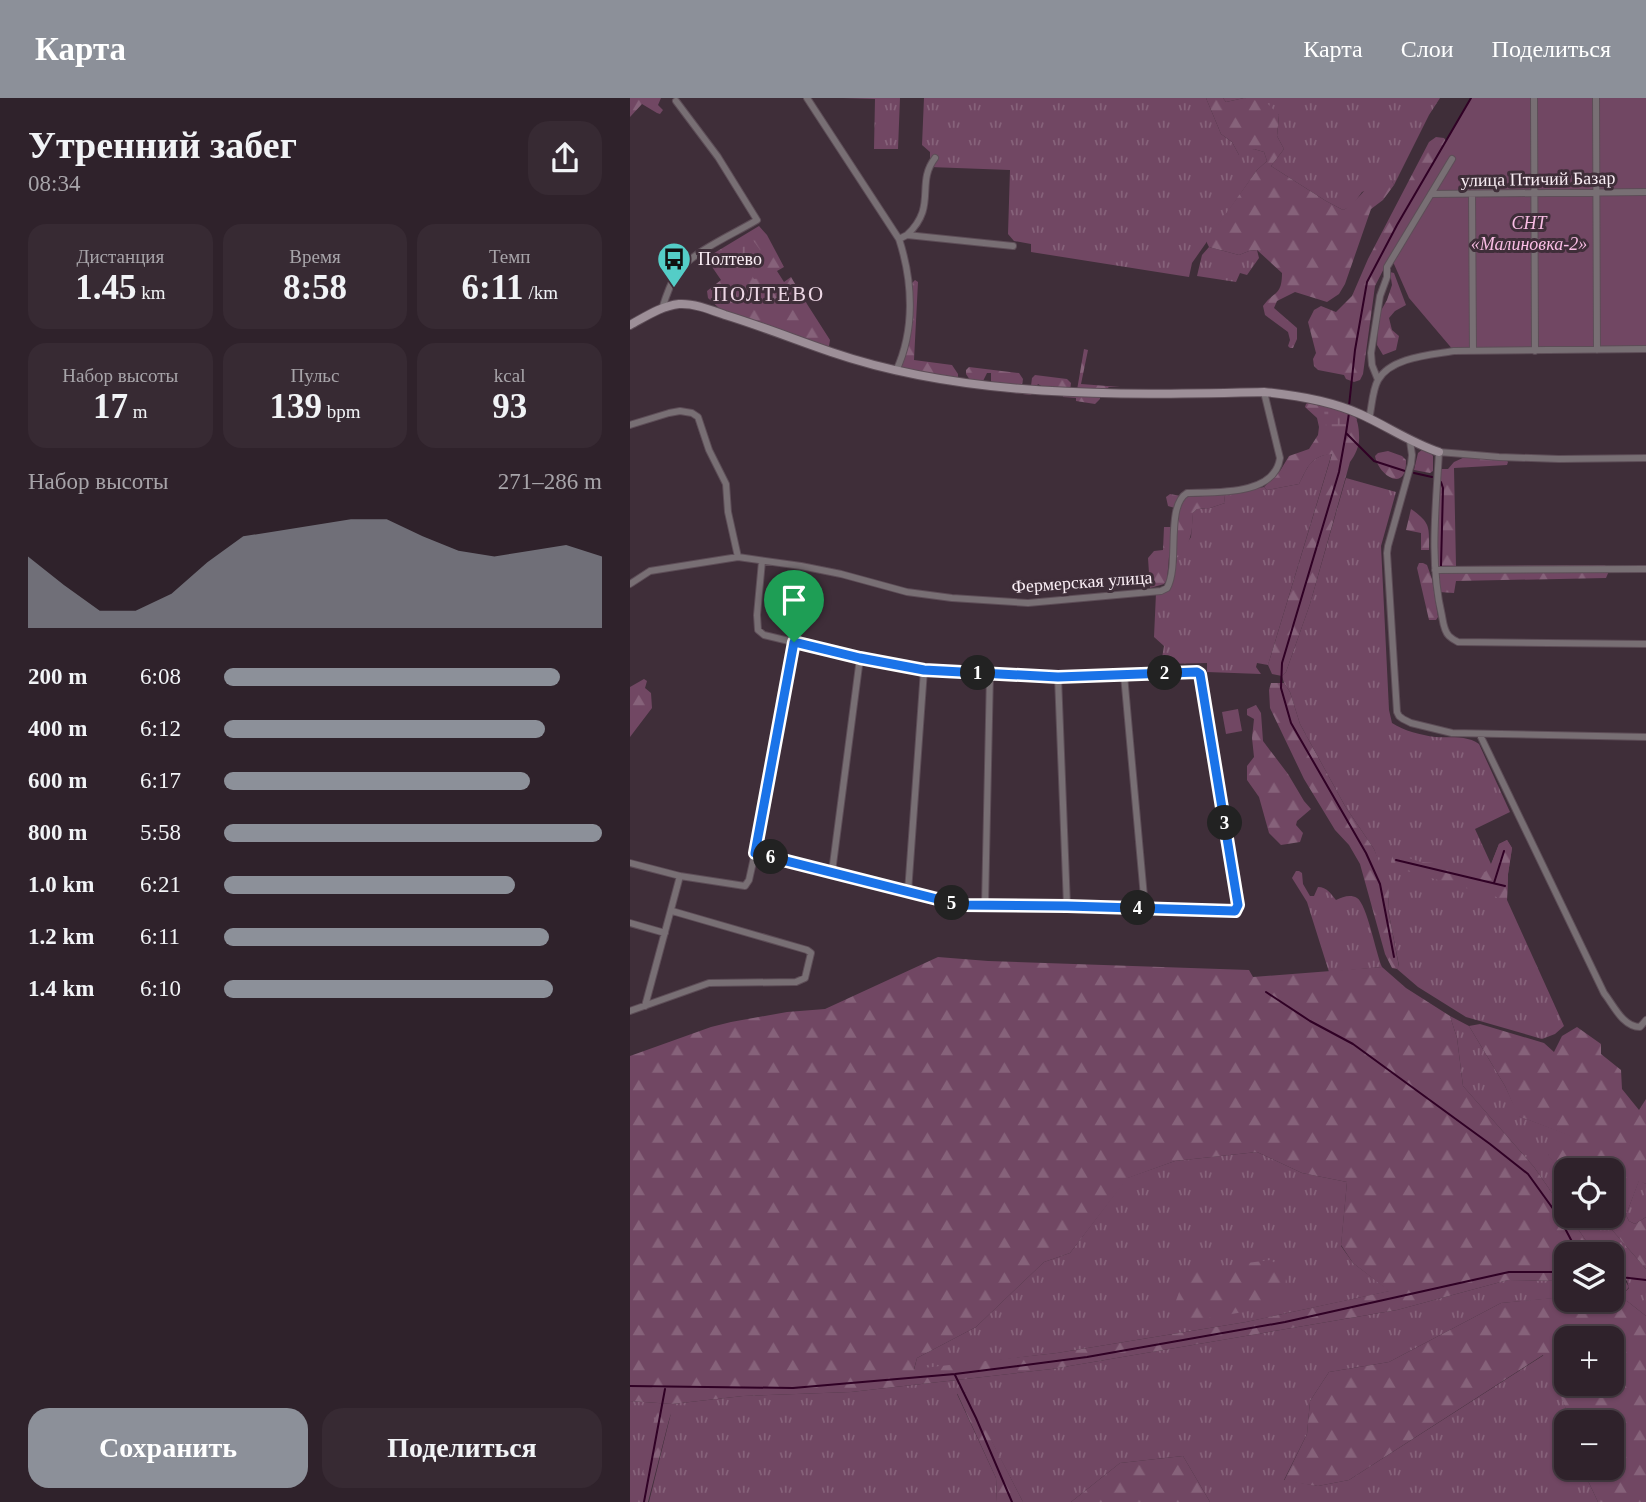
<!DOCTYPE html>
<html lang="ru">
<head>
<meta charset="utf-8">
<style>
	:root { --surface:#2f222b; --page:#372a33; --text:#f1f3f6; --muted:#a7a4a9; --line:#4a3f47; --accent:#8c9099 }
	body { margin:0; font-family:"Times New Roman",serif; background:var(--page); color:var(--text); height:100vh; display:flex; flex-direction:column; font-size:26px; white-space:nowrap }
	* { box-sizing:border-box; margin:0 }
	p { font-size:23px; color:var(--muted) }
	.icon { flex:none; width:38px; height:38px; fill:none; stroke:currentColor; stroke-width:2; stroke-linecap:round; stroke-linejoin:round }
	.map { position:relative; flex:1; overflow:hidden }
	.panel { display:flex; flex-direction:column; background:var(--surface); width:630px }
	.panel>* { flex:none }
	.buttons { position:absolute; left:924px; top:1060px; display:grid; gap:14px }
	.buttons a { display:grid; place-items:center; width:70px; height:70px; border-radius:14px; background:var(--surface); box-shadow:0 2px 5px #0004,0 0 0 2px var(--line); font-size:35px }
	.pin { position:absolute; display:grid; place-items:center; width:60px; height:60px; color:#fff; margin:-72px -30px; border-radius:50% 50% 50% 0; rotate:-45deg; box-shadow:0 0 7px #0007 }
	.pin .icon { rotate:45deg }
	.km { position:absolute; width:35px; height:35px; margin:-18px; border-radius:50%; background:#222; color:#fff; font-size:19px; line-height:35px; text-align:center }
	.round { display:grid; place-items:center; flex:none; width:74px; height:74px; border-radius:21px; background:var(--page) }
	.overview { display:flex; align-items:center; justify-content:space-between; height:119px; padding:0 28px }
	h1 { font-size:38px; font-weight:800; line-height:52px }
	.stats { display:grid; grid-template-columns:repeat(3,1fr); gap:10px; height:119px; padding:7px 28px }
	.stats div { display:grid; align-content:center; border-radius:18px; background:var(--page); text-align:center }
	.stats b { font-size:35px; font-weight:800 }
	.stats small { font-size:19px; font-weight:400 }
	.stats p { font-size:19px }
	.chart { height:196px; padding:14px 28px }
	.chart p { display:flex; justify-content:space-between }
	.chart svg { width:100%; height:126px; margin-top:7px; fill:var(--accent); opacity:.7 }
	.cta { display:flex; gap:14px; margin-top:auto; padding:14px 28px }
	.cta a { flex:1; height:80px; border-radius:21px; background:var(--accent); color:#fff; font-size:28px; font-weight:800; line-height:80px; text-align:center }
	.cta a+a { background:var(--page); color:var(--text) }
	ul { padding:0 28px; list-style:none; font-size:23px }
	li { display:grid; grid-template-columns:112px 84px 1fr; align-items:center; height:52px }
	li i { height:18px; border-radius:9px; background:var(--accent) }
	header { display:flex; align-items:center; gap:42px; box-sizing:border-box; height:98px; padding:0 35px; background:var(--accent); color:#fff }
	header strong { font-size:33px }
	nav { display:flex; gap:38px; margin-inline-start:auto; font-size:24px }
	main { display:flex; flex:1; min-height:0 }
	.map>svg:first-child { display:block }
	.grass { fill:url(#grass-tufts) }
	.forest { fill:url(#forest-firs); fill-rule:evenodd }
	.wetland { fill:url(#wetland-marsh) }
	.garden { fill:#714763 }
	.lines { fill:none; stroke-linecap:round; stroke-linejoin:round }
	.stream { stroke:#300125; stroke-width:2 }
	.street-casing { stroke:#5d4d57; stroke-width:8 }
	.secondary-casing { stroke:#5d4d57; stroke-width:10 }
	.street { stroke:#786f74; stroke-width:6 }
	.secondary { stroke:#9d8f98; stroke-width:8 }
	.route-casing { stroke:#fff; stroke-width:14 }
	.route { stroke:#1a73e8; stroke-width:9 }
	.labels { text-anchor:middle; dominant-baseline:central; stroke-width:6; stroke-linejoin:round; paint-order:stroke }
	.street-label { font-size:18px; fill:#faeef5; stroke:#3f2e39 }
	.park-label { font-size:18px; font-style:italic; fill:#f9bde4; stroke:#3f2e39 }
	.poi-label { font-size:18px; fill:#faeef5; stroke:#3f2e39; text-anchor:start }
	.quarter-label { font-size:21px; letter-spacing:2px; fill:#edd7e5; stroke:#3f2e39 }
</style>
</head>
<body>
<header>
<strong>Карта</strong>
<nav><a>Карта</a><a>Слои</a><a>Поделиться</a></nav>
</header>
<main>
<section class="panel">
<div class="overview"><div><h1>Утренний забег</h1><p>08:34</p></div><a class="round"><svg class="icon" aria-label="share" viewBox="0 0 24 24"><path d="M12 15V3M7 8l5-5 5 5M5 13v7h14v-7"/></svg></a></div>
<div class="stats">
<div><p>Дистанция</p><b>1.45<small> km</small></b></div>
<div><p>Время</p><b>8:58</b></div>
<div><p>Темп</p><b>6:11<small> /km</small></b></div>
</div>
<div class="stats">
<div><p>Набор высоты</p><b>17<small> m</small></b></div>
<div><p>Пульс</p><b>139<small> bpm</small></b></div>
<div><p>kcal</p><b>93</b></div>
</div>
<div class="chart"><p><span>Набор высоты</span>271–286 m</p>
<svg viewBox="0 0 160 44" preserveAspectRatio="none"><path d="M0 44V19L10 29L20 38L30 38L40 32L50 21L60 12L70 10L80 8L90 6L100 6L110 12L120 17L130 19L140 17L150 15L160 19V44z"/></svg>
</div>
<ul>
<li><b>200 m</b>6:08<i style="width:89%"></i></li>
<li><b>400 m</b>6:12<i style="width:85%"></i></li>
<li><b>600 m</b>6:17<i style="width:81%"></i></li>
<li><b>800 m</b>5:58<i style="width:100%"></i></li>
<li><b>1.0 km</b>6:21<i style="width:77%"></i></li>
<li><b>1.2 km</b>6:11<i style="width:86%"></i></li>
<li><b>1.4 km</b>6:10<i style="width:87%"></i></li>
</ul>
<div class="cta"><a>Сохранить</a><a>Поделиться</a></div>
</section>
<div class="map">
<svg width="1016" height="1404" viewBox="0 0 1016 1404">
	<defs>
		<pattern id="grass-tufts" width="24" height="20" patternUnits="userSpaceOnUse" patternTransform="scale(1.75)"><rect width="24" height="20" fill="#714763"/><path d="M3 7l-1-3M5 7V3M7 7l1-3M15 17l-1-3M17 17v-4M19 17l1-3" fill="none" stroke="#86627a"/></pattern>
		<pattern id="forest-firs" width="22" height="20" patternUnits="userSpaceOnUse" patternTransform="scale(1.75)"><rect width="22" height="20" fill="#714763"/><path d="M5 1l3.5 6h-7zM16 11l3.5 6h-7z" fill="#86627a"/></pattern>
		<pattern id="wetland-marsh" width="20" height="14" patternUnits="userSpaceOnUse" patternTransform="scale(1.75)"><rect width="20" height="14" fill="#714763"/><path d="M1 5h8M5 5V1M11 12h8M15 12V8" fill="none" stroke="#86627a"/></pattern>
	</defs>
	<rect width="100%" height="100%" fill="#3f2e39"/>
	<path class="grass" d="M213,0H270L268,51H244L245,1Z
		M294,0H576L591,36L602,44L609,57L624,51L634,54L637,63L627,72L562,165L559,179L401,154V146L384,143L378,136L380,72L300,69V54L292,47Z
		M593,0H810L799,17L764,87L762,83L732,94L722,108L713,112L696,103L641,68L654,51L647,38L649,17L614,0L596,4Z
		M579,149L609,157L619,153L627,152L629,160L617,177L610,175L606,184L567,178L572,157Z
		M702,355L638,567L627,565L626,569L631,576L577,574V565L531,566L534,548L524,539L526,495L539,492L544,479L547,460L561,439L563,415L567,411L580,410L595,405L594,397L634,389L637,392L669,386C679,367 679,360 702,355Z
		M716,380L766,394L751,448L759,612L762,625C774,633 791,637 805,639C819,640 837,637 849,646L880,714L845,731L861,766L869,746L877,742L882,750L878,776L877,802L934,928L925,936L912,941L836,919L788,889L767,871L769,868L758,811L759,794L744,751L715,708L670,626L660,594L654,585L652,578L656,574L680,506Z
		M666,773H669L672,775L673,786L680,798H684L688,789C697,789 701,796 706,802C713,799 720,796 727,800C737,806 746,856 752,869L699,874L677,804L662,780Z
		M820,918L839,928L875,988L889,1018L942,1038L918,1057L936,1079V1115L904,1069L833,988L827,940Z
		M627,1054L672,1075L717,1084L711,1148L723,1165L760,1193L616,1224L427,1255L284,1272L287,1260L346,1229L414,1164L440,1155L497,1080L545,1063Z
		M1009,1082L1016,1086V1119L1005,1126L999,1123L996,1117Z
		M939,1118H970L1016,1171V1218L997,1203L981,1202L982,1193L994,1195L999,1190L997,1183L982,1166V1157H971L959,1147Z
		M878,1182L936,1183V1199L871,1205L759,1264L699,1274L680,1303L677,1336L654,1382L688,1388L719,1382L914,1257L942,1325H936V1370H952L968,1404H580L553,1358L490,1365L441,1404H393L336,1294L327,1296L366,1380L367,1404H19L41,1315L10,1404H0V1303L42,1306L113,1298L221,1294L422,1271L767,1212Z"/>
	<path class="forest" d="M0,0H31L28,7L33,12L30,16L27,15L12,6L0,19Z
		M576,0H593L596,4L614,0L636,4L649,17L647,38L654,51L641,68L696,103L713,112C729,105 741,74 762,83L764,87L753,102L741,111L715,186L709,196L697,204L665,194L647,203L644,210L667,230V241L663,250H660L658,248L660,242L658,234L635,217L633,208C643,193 652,199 652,175L627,152L619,153L609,157L579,149L577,145V142L627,72L637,63L634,54L624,51L616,57H609L602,44L591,36Z
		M806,39L814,40L818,46L745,188L733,276L730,282L724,284L716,281L714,277L688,272L684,268L683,261L686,255L678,224L684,212L691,208L706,214L722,198L738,161L799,44Z
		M129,128L137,137L154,169L147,173L154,184L161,179L177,206L200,242L199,248H196L90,211L78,200L77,193L91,182L76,160Z
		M760,174L764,175L776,207L765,213L759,220L762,232L769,238L766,252L753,257L747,247L748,227L749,216L757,202L762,187Z
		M285,182L288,184L284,262L322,267L328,276V281L272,271L270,268L282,196V185Z
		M454,251L458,252L451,286L490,289H479L470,296V301L465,306L446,303V300L433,299V291L413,289L408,286L401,297L357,292L358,288L361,284V275H357L349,291L329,288V286L340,282L336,276V272L339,269L389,275L393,281L392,287L395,290L401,288L402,280L405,277L437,281L441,285L440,293L447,292Z
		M678,305C688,307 721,312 726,321C728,324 729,333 729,337C730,347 726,356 720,364L680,506L656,574L652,578L642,576L638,567L702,356C680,358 678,369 669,386L637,392L634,389L650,373L659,358L679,351L688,337L689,329L687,320L675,309L676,306Z
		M793,351L800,354L803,358V373L800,375L784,372L788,355Z
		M758,353L772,358L776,362C777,395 749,379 745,358L748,355Z
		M837,358L876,361L878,364L877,367L824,370L826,468L975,467L979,473L976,480L826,483L824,495L809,494C804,455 805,412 809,373L811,371H818L824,364Z
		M540,396L556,399L594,397L595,405L580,410L567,411L563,415C562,434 562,445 547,460L539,459L537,482L534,486L520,490L518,460L524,453L533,452L534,429H547L548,411L538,408L536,399Z
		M781,411C801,425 799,429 799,452H791V435L776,432Z
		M789,465H793L797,467L802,481L808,519L806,522H799L787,470Z
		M14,581L17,583L15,590L21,595L22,610L0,639V589Z
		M641,585H654L660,594L670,626L715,708L744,751L756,780L759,794L758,811L769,869L767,871L762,870L755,856L730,766L719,747L705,732L674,681L640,610L639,592Z
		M626,607L631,615L633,643L658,676L674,703L681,711L667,723L666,727L673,735L670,744L651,747L639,735L629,699L617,682V668L624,659L622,640L624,621L617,617V611Z
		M877,742L882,750L878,776L877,802L777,773L762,767L761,764L763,755L791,764L817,766L855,774L861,767L869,746Z
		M308,859L358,863L619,872L623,879L752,869L776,890L820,918L827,940L833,988L904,1069L936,1115V1118H939L959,1147L971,1157H936V1183L878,1182L767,1212L422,1271L221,1294L113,1298L42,1306L0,1303V958L81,929L101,924L157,914L195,911ZM627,1054L672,1075L717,1084L711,1147L723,1165L759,1193L616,1224L427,1255L284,1271L287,1260L346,1229L414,1164L440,1155L498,1080L545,1063Z
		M850,926L914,945L924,954L932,938L947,929L971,946V956L991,972L992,991L1009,1012L1016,1001V1086L1009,1083L996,1117L999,1123L1005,1126L1016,1119V1171L970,1118H982V1073H936V1079L918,1058L920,1043L940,1038L888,1018L875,988L839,928Z
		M640,1162L657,1172L653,1207L550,1225L541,1216L557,1173Z
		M982,1166L987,1170L999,1189L994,1195L982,1193Z
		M933,1199H936V1202L997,1203L1016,1218V1404H968L952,1370H982V1325H942L913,1257L719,1382L688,1388L654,1383L677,1336L680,1303L699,1274L759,1264L871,1205ZM936,1241H982V1286H936Z
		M337,1294L393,1404H367L366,1380L327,1295Z
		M27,1314H41L18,1404H8L20,1335Z
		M553,1358L580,1404H441L490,1365Z"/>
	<path class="wetland" d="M123,142L130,152L132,169L138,175L132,180L124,181L106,153Z
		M694,308L723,317L727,321L724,330C698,340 695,334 694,308Z"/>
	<path class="garden" d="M841,0H1016V251L824,253L779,200L756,148Z
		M608,611L612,633L596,636L592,614Z"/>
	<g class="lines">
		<path class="stream" d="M719,308L725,252L737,184L767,127L841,0
			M719,315L716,335L744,363L775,373
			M716,335L709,374L652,565L651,590L661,625L736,755L750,786L764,859
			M784,375L802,379
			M811,468L813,390L811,384
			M766,762L875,788
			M864,785L874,753
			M636,894L680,923L723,946L860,1046L898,1076L929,1119L949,1157
			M982,1178L1016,1182
			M325,1277L346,1320L382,1404
			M0,1288L163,1290L325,1276L457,1259L655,1224L879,1174H936
			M14,1404L35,1291"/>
		<g class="street-casing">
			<path id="street" d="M177,0L269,141C283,184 285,232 266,273
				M904,0L905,253
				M966,0L967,252
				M801,96L1016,94
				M842,96L843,253
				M277,137C308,108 285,86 305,60
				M269,141L277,137L383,148
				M32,211C36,198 40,186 47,175C63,153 104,136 127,122L88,59L46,3
				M748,282L742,267L741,255L750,198L757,179V169L822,61
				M739,321C742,309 742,293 748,282C761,259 801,257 824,253L1016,251
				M0,327L39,315L50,313L62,315L68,319L79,352L96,386L98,414L108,459
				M780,343L782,357L781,366L758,448L757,455L767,614L769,618L773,621L781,625L822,635L1016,639
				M1016,360L929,361L869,359L809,354C806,408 799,463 812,518C813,524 814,533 819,538C822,541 824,542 828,544L1016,546
				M132,463L127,517L128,532L134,537L230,560L294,572L428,579L567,574L570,576L608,807L605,813L437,808L331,807L125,755L164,544
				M805,472L1016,471
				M0,486L20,473L108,459L171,468L211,476L277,494L322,500L398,505L531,493L537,490C550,467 535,408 557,395C585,394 645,398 650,360L634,294
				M494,577L515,810
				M428,579L437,808
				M850,637L974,895C984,908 993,929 1010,929L1016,922
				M0,765L50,778L115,788L119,782L125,755
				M202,774L230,560
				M278,794L294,572
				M355,807L360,575
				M0,825L35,835
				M15,908L50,778
				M0,913L79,885L166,884L175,880L181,855L177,852L42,813"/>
		</g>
		<g class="secondary-casing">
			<path id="secondary" d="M0,227C15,219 31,208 49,206C64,205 81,212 95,217C131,228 166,242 201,254C338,301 491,297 634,294C665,297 701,303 730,316C757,328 781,345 809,354"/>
		</g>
		<use href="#street" class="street"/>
		<use href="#secondary" class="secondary"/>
	</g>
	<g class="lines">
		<g class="route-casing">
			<path id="route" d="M164,544L230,560L294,572L428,579L567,574L570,576L608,807L605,813L437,808L331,807L125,755Z"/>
		</g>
		<use href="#route" class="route"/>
	</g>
	<defs>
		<g id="bus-pin" transform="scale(1.75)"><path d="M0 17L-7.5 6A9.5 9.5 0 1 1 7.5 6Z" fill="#54cdc7" stroke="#3f2e39"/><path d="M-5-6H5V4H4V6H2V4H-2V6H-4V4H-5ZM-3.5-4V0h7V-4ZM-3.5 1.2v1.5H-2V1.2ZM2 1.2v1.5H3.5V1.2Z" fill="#111"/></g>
	</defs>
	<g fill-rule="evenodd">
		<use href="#bus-pin" x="44" y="161"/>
	</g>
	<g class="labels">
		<g class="street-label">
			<text transform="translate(908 81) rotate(-1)">улица Птичий Базар</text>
			<text transform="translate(452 484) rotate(-4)">Фермерская улица</text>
		</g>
		<g class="park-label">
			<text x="899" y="125">СНТ<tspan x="899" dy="21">«Малиновка-2»</tspan></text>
		</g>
		<g class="poi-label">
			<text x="68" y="161">Полтево</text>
		</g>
		<g class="quarter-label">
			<text x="139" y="196">ПОЛТЕВО</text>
		</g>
	</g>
</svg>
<div class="buttons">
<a><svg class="icon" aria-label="locate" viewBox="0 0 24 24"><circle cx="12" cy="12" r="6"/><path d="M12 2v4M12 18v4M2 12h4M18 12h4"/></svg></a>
<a><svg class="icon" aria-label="layers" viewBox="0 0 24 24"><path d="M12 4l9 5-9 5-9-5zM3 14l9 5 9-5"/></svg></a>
<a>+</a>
<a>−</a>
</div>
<div class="pin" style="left:164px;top:544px;background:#1e9e55"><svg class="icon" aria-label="arrive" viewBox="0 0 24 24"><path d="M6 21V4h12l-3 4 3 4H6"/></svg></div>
<b class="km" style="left:348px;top:575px">1</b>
<b class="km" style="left:535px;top:575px">2</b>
<b class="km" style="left:595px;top:725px">3</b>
<b class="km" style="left:508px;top:810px">4</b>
<b class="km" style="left:322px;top:805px">5</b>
<b class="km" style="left:141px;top:759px">6</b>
</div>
</main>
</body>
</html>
